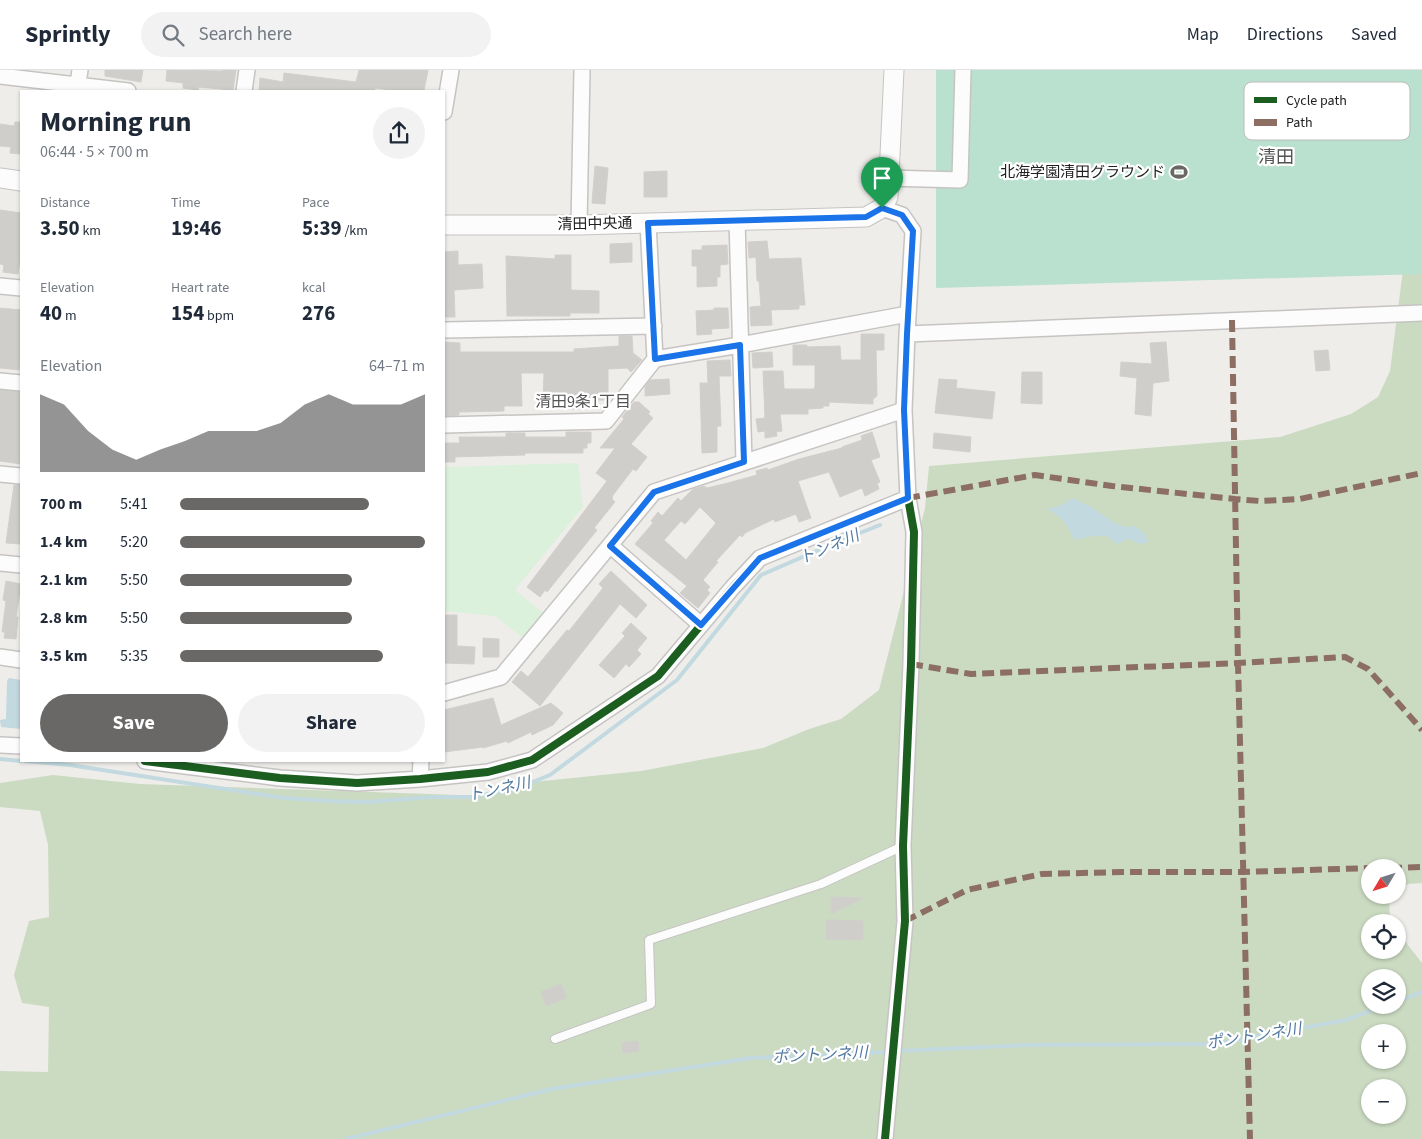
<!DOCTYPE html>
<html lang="en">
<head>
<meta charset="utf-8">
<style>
	:root { --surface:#fff; --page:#f2f2f3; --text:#1f2937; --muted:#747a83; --line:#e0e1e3; --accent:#696867 }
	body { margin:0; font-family:"Source Sans 3","Noto Sans JP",sans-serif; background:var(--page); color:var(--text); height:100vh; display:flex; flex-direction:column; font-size:19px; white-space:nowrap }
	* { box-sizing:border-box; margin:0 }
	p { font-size:16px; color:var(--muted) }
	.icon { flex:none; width:28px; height:28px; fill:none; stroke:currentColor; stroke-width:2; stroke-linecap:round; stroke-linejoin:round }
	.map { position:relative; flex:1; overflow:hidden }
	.side { position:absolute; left:20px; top:20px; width:425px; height:672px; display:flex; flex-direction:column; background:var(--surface); border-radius:0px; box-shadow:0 1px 4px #0004 }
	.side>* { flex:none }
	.needle { width:32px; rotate:232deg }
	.tools { position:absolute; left:1361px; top:789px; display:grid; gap:10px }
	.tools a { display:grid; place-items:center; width:45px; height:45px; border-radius:50%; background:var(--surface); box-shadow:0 1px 4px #0004; font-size:25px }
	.pin { position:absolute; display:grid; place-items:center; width:42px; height:42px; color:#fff; margin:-51px -21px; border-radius:50% 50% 50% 0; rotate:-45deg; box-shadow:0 0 5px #0007 }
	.pin .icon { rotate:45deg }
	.round { display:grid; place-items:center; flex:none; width:52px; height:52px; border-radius:26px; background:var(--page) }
	.headline { display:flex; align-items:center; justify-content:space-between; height:85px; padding:0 20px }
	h1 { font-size:28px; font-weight:700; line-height:38px }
	.metrics { display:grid; grid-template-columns:repeat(3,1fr); gap:8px; height:85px; padding:5px 20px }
	.metrics div { display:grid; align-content:center }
	.metrics b { font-size:21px; font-weight:700 }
	.metrics small { font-size:14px; font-weight:400 }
	.metrics p { font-size:14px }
	.chart { height:140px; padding:10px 20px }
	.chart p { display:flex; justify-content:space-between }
	.chart svg { width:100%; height:90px; margin-top:5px; fill:var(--accent); opacity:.7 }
	.button { display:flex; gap:10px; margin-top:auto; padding:10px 20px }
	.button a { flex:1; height:58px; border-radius:30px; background:var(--accent); color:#fff; font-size:20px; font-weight:700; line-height:58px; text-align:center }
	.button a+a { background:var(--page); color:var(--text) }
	ul { padding:0 20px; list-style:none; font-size:16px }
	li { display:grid; grid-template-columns:80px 60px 1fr; align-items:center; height:38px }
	li i { height:12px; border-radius:6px; background:var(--accent) }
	header { display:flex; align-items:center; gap:30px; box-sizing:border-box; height:70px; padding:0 25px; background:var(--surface); border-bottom:1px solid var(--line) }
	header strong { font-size:24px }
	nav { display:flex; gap:28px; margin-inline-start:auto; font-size:18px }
	.search { width:350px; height:45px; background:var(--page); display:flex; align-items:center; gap:12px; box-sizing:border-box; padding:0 18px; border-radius:28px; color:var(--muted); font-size:19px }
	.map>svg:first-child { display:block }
	.forest { fill:#cbdbc2; fill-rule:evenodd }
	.park { fill:#dbf1db }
	.pitch { fill:#bae1d0 }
	.water { fill:#c1d9df }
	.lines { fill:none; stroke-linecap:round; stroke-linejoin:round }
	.stream { stroke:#c1d9df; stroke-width:4 }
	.building { fill:#d0cecb; stroke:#d2cfcc; fill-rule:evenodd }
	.service-casing { stroke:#c5c4c2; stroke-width:10 }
	.minor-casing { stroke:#c5c4c2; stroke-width:18 }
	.tertiary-casing { stroke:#c5c4c2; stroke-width:21 }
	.service { stroke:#fdfcfc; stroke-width:8 }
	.minor { stroke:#fdfcfc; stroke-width:15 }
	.tertiary { stroke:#fdfcfc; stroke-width:19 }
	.quiet { stroke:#8d6e63; stroke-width:6; stroke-dasharray:12 6; stroke-linecap:butt }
	.cycleway-casing { stroke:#fff; stroke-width:11 }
	.cycleway { stroke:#1b5e20; stroke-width:8 }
	.route-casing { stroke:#fff; stroke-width:10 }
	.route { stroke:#1a73e8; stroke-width:6 }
	.labels { text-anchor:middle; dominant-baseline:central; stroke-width:4.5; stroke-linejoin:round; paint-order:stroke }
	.poi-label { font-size:15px; fill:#212121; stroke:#fff; text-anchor:end }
	.street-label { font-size:15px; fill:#212121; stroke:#fff }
	.neighbourhood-label { font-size:16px; fill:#545454; stroke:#fff }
	.water-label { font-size:16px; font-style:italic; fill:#527aa1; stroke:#fff }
	.quarter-label { font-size:18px; fill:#545454; stroke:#fff }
	.key { fill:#fff; stroke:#bcbcbc; stroke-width:1 }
	.key-label { font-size:14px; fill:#212121 }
</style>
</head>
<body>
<header>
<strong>Sprintly</strong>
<div class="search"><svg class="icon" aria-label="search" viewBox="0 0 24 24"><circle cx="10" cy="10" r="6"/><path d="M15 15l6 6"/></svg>Search here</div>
<nav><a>Map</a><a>Directions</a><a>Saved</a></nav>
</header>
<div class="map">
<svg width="1422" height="1069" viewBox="0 0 1422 1069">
	<rect width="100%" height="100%" fill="#efedea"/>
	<path class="forest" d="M1422,52V813L1408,814L1398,820V798H1370V825H1389L1390,852H1370V880H1398V862L1422,893V1069H0V1001L48,1002L49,937L22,933L14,905L29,851L49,847L48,775L40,741L0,737V713L53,705L140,714L488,726L533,712L641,701L763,678L809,659L841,649L879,620L925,438L929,396L1280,367L1351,344L1378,327L1390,301ZM1370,908H1398V935H1370ZM1370,962H1398V990H1370ZM1370,1018H1398V1045H1370Z"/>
	<path class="park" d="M578,393L583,437L515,520L545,544L524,569L495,546L444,541V397Z"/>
	<path class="pitch" d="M936,0H1422V204L936,218Z"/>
	<path class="water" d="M1072,428L1093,438L1113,452L1125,457L1134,456L1144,463L1148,472L1140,474L1129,469L1117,474L1107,466H1092L1074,470C1067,454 1063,447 1047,439L1062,435Z
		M9,608L21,610V659L1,657L0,650L6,649L7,611Z"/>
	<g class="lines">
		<path class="stream" d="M0,689L21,691
			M26,691L70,695L284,728L331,731L368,732L431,727H473L518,718L550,705L677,610L761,505L837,472L880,455
			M1398,931L1422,922
			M897,981L1027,975L1215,974L1346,950L1387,935
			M346,1069L552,1019L751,988L890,982"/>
	</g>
	<path class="building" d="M105,0H143L141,12L105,6Z
		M167,0L223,1V0H236L233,20L199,17L198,20L183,18V13L166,11Z
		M359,0H428L424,21H399L375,18V21H259L260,8L283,12L284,3L356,12Z
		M15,52H21V84L10,83L11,77L0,76V54L14,56Z
		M595,96L608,98L605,134L592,133Z
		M667,101V127H644V102Z
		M0,140L21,143V183L18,204L3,202L4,195L0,194Z
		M767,171L769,189L801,188L805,235H799V239L771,240L772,255L751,256L750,237L761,236L759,211H757L756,187L749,188L748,172Z
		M632,173V192L610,193V174Z
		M727,175L728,194L720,195V207H717V216L697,217V196H692V180H702V176Z
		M458,181V195L482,194L483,218L454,220L455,247H444V182Z
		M555,185H571V220L599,221V243H570V246H507L506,186L555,189Z
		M0,238L21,240V275L19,300L0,298Z
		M714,238H728L729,258L711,259L712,264L697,265L696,241L714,240Z
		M861,264H884V280H876L877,326L873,329V334L829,332V336H823V338L808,339V344H780L782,361L776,362L777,366L765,368V361L758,362L756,349L765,348L763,301H783L784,319H814L815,316V295H793V275H807V277L840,276L841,290H861Z
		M619,266H632L633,283L642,290L631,302L627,298L608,299V330H583V339H571L570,330H543L544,303H521L522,336H504V341L459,342V345L444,346V272L460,273V282H574V279L619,276Z
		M1166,272L1169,311L1153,313L1151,346L1135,344L1137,308L1120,306L1121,292L1152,294L1150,273Z
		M1328,280L1330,300L1316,301L1314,281Z
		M772,282L773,297L753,298L752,283Z
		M730,290L731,306H719L721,356H717V382L702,383L700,313H708L707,291Z
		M1022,302H1042V334L1021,333Z
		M669,309L670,324L645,326V317L650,310Z
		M939,309L957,310L956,318L995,322L992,349L935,343Z
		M0,320L21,322V394L0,391Z
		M634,332H639L650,342L648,344L653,348L631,374L647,387L636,401L633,399L613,425L612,429L615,432L594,458L597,460L547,522L545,520L540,527L527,517L607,411L596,403L615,378H600L624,349L622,347Z
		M566,362H591V373H587V378H583V383H525V385L455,387V392H444V373H460L459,367H506V363H525V367H566Z
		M872,362L880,387L871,390L880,412L877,413L879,419L865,426L862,418L840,427L829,402L798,411L811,448L799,452L796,444L775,452L774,449L745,463L742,467L740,465L716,491L718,492L703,510L710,517L707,520L710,523L698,538L680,523L687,516L635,474L653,453L651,451L658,442L662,446L678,428L681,431L693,419L704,416L707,418L728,413L757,405L756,401L767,398L768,400L799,389L842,378V377L862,370L861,366ZM700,437L716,453L686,490L664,470L681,451L685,454Z
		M934,363L971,367L970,382L933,378Z
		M14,415H21V474L6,473Z
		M611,501L647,535L636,548L620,534L540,636L512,612L521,601L528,607L567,560L569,561L603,518L599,514Z
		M6,511L21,514L16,547H18L16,569L4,568L5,562H2L6,531L3,530Z
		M444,545H457V576L475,577L474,594L444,593Z
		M631,553L647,568L637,580L641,584L629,597L626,594L614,608L599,595L625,566L622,563Z
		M483,568L499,569V587H483Z
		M493,628L501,655L551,633L563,643L553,655L532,665L531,662L508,673L507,671L483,678V677L444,682V640Z
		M831,827L863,828L831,844Z
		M826,850L863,851V870L826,869Z
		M561,914L567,928L546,936L541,922Z
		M638,971L639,981L623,983L622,973Z"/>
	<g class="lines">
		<g class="service-casing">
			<path id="service" d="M555,969L651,934L649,870L821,814L903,776"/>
		</g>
		<g class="minor-casing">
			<path id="minor" d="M0,6L128,21
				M77,21L80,0
				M244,21L247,0
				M444,42L451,0
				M889,108L960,110L963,0
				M737,150L744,392
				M579,155L582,0
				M0,216L21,218
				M444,260L654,256
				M907,264L1422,243
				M655,289L740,275L908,244
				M0,311L21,313
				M444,355L606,351L655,289L648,153
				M0,404L21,406
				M611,476L701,555
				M0,493L21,495
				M0,587L21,590
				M444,623L501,607L654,422L904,340
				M0,675L21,676
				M145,691L280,708L357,713L420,709L488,702L532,690L658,606L733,517L760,488L908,428L904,340L907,264L913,161L902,145L882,138
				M420,709L421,691
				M885,1069L905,851L903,776L911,594L914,462L908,428"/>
		</g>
		<g class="tertiary-casing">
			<path id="tertiary" d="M0,108L21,111
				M444,155H579L866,147L882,138L888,127L894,0"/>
		</g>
		<use href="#service" class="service"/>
		<use href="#minor" class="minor"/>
		<use href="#tertiary" class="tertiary"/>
		<path class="quiet" d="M1232,250L1238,593L1250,1069
			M908,428L1035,405L1112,416L1235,429L1260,431L1300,429L1422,403
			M911,594L971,604L1238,593L1345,587L1368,599L1422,660
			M1390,798L1422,797
			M905,851L967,820L1042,804L1122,802H1243L1370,798"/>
		<g class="cycleway-casing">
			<path id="cycleway" d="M145,691L280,708L357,713L420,709L488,702L532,690L658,606L733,517L760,488L908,428L904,340L907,264L913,161L902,145L882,138
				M885,1069L905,851L903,776L911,594L914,462L908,428"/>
		</g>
		<use href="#cycleway" class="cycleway"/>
	</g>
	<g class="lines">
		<g class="route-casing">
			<path id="route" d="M882,138L902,145L913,161L907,264L904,340L908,428L760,488L701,555L610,476L654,422L744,392L740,275L655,289L648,153L866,147Z"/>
		</g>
		<use href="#route" class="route"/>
	</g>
	<defs>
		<g id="stadium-bare" transform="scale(1.35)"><path d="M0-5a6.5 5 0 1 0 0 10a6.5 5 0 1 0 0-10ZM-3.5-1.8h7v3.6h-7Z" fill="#696867" stroke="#fff" stroke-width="2.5" paint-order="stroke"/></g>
	</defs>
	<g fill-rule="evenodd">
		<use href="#stadium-bare" x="1179" y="102"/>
	</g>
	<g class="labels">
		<g class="poi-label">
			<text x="1165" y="102">北海学園清田グラウンド</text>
		</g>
		<g class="street-label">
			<text transform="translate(595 154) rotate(-1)">清田中央通</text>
		</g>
		<g class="neighbourhood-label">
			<text x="583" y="332">清田9条1丁目</text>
		</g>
		<g class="water-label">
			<text transform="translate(829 477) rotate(-23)">トンネ川</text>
			<text transform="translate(499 719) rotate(-12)">トンネ川</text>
			<text transform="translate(1254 966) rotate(-9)">ポントンネ川</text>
			<text transform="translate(820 985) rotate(-3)">ポントンネ川</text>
		</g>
		<g class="quarter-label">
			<text x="1276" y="87">清田</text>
		</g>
	</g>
	<rect x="1244" y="12" width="166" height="58" rx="8" class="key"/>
	<rect x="1254" y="27" width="23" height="6" fill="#1b5e20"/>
	<rect x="1254" y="49" width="23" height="7" fill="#8d6e63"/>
	<g class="key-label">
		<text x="1286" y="35">Cycle path</text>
		<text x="1286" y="57">Path</text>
	</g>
</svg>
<div class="tools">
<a><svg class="needle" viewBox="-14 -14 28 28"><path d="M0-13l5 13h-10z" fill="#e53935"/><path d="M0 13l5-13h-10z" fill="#747a83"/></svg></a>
<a><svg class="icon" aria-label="locate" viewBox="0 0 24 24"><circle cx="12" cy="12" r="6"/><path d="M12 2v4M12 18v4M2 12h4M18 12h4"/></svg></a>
<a><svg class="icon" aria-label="layers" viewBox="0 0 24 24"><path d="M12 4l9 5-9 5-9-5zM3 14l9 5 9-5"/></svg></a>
<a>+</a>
<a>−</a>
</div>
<div class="pin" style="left:882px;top:138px;background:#1e9e55"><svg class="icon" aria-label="arrive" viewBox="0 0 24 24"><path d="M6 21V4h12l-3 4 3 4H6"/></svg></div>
<section class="side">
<div class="headline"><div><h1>Morning run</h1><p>06:44 · 5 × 700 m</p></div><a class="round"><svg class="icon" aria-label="share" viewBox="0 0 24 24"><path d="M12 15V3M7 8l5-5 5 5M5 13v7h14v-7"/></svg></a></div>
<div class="metrics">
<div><p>Distance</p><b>3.50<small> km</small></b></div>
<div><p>Time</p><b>19:46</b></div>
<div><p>Pace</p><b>5:39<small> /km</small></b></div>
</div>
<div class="metrics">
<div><p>Elevation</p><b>40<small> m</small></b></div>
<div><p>Heart rate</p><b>154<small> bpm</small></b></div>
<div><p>kcal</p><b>276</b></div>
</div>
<div class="chart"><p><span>Elevation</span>64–71 m</p>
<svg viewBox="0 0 160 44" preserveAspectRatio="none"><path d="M0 44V6L10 11L20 24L30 33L40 38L50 33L60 29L70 24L80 24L90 24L100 20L110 11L120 6L130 11L140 11L150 11L160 6V44z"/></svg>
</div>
<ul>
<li><b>700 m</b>5:41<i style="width:77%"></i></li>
<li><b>1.4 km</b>5:20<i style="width:100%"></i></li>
<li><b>2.1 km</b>5:50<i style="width:70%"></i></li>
<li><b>2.8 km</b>5:50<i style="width:70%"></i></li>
<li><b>3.5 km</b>5:35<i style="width:83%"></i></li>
</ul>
<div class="button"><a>Save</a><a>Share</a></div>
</section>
</div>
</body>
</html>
